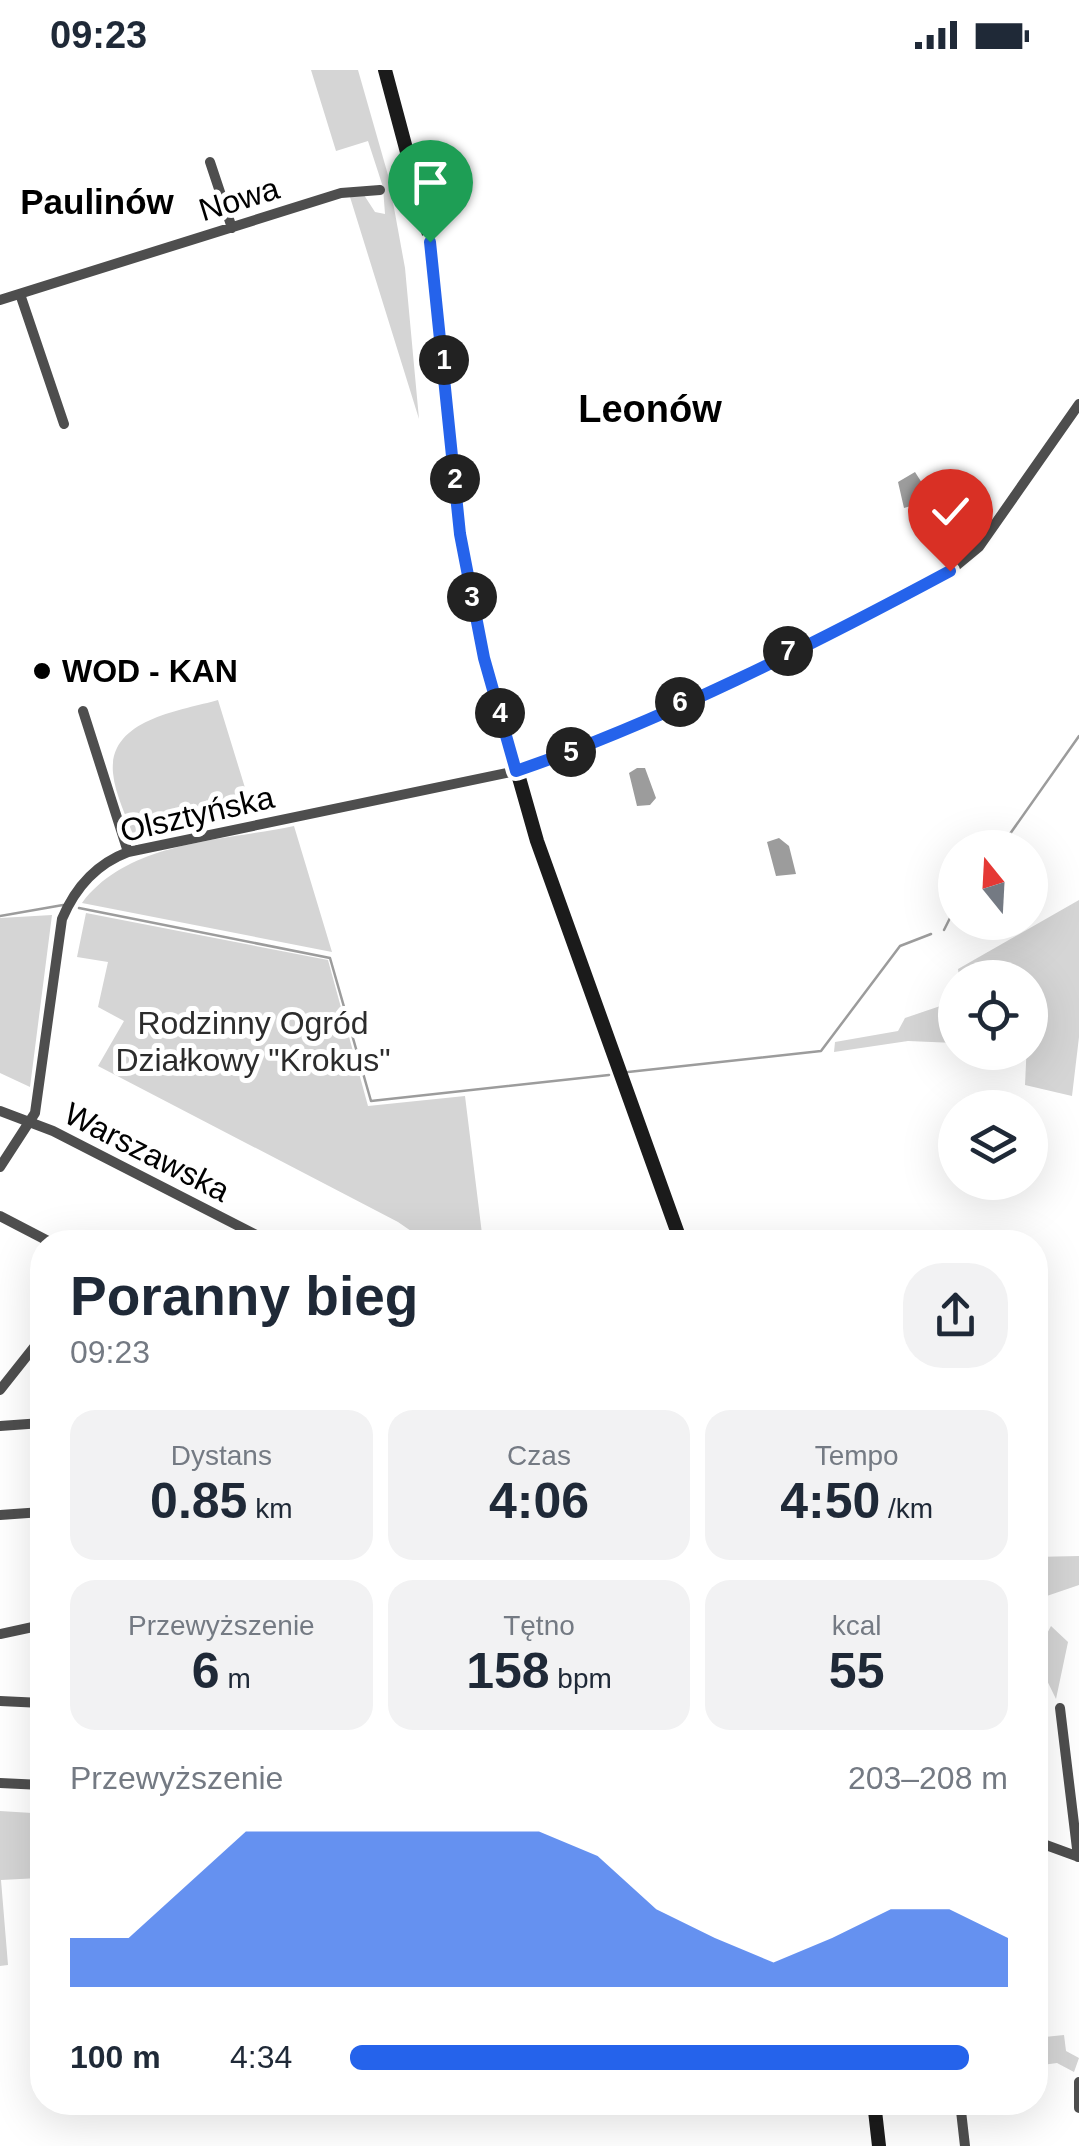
<!DOCTYPE html>
<html lang="pl">
<head>
<meta charset="utf-8">
<style>
	:root { --surface:#fff; --page:#f2f2f3; --text:#1f2937; --muted:#747a83; --accent:#2563eb }
	body { margin:0; font-family:Helvetica,sans-serif; background:var(--page); color:var(--text); height:100vh; display:flex; flex-direction:column; font-size:38px; white-space:nowrap }
	* { box-sizing:border-box; margin:0 }
	p { font-size:32px; color:var(--muted) }
	.icon { flex:none; width:55px; height:55px; fill:none; stroke:currentColor; stroke-width:2; stroke-linecap:round; stroke-linejoin:round }
	.map { position:relative; flex:1; overflow:hidden }
	.panel { position:absolute; left:30px; top:1160px; width:1018px; height:885px; display:flex; flex-direction:column; background:var(--surface); border-radius:40px; box-shadow:0 10px 40px #0002 }
	.panel>* { flex:none }
	.needle { width:65px; rotate:342deg }
	.controls { position:absolute; left:938px; top:760px; display:grid; gap:20px }
	.controls a { display:grid; place-items:center; width:110px; height:110px; border-radius:50%; background:var(--surface); box-shadow:0 10px 40px #0002; font-size:50px }
	.pin { position:absolute; display:grid; place-items:center; width:85px; height:85px; color:#fff; margin:-102px -42px; border-radius:50% 50% 50% 0; rotate:-45deg; box-shadow:0 0 10px #0007 }
	.pin .icon { rotate:45deg }
	.km { position:absolute; width:50px; height:50px; margin:-25px; border-radius:50%; background:#222; color:#fff; font-size:28px; line-height:50px; text-align:center }
	.round { display:grid; place-items:center; flex:none; width:105px; height:105px; border-radius:40px; background:var(--page) }
	.summary { display:flex; align-items:center; justify-content:space-between; height:170px; padding:0 40px }
	h1 { font-size:55px; font-weight:800; line-height:75px }
	.metrics { display:grid; grid-template-columns:repeat(3,1fr); gap:15px; height:170px; padding:10px 40px }
	.metrics div { display:grid; align-content:center; border-radius:25px; background:var(--page); text-align:center }
	.metrics b { font-size:50px; font-weight:800 }
	.metrics small { font-size:28px; font-weight:400 }
	.metrics p { font-size:28px }
	.chart { height:280px; padding:20px 40px }
	.chart p { display:flex; justify-content:space-between }
	.chart svg { width:100%; height:180px; margin-top:10px; fill:var(--accent); opacity:.7 }
	ul { padding:0 40px; list-style:none; font-size:32px }
	li { display:grid; grid-template-columns:160px 120px 1fr; align-items:center; height:75px }
	li i { height:25px; border-radius:12px; background:var(--accent) }
	.status { display:flex; justify-content:space-between; align-items:center; height:70px; padding:0 50px; background:var(--surface); direction:ltr }
	.status svg { height:28px; fill:currentColor }
	.map>svg:first-child { display:block }
	.green { fill:#d5d5d5 }
	.water { fill:#9c9c9c }
	.lines { fill:none; stroke-linecap:round; stroke-linejoin:round }
	.stream { stroke:#9c9c9c; stroke-width:2.5 }
	.street { stroke:#4e4e4e; stroke-width:10 }
	.secondary { stroke:#1b1b1b; stroke-width:14 }
	.route-casing { stroke:#fff; stroke-width:20 }
	.route { stroke:#2563eb; stroke-width:12 }
	.poi-dot { fill:#000; stroke:#fff; stroke-width:4 }
	.labels { text-anchor:middle; dominant-baseline:central; stroke-width:10; stroke-linejoin:round; paint-order:stroke }
	.street-label { font-size:32px; fill:#000; stroke:#fff }
	.poi-label { font-size:32px; font-weight:bold; fill:#000; stroke:#fff; text-anchor:start }
	.park-label { font-size:32px; fill:#2c2c2c; stroke:#fff }
	.neighbourhood-label { font-size:35px; font-weight:bold; fill:#000; stroke:#fff }
	.quarter-label { font-size:38px; font-weight:bold; fill:#000; stroke:#fff }
</style>
</head>
<body>
<div class="status"><b>09:23</b><svg viewBox="0 0 49 12"><path d="M0 12V9h3v3zM5 12V6h3v6zM10 12V3h3v9zM15 12V0h3v12zM26 1h20v11H26zM47 4h2v5h-2z"/></svg></div>
<div class="map">
<svg width="1079" height="2076" viewBox="0 0 1079 2076">
	<rect width="100%" height="100%" fill="#fff"/>
	<path class="green" d="M311,0H358L388,105L405,198L419,349L350,127L364,125L375,142L385,144L383,117L368,71L336,81Z
		M218,630L250,734L135,770C128,750 115,725 113,703C108,649 180,641 218,630Z
		M294,756L332,882L82,833C128,771 223,771 294,756Z
		M1079,830V967L1072,1026L1025,1015L1030,908L959,907L958,899Z
		M86,843L328,890L368,1036L465,1026L483,1172H427L398,1152L98,996L124,951L98,937L108,892L77,887Z
		M52,845L30,1017L0,1003V848Z
		M955,931V973L908,971L834,982L835,972L898,961L905,948Z
		M1079,1486V1515L1035,1530V1487Z
		M1051,1556L1068,1572L1056,1629L1035,1586Z
		M0,1741L32,1743L39,1808L1,1810L8,1895L0,1896Z
		M1064,1965L1066,1981L1079,1988L1074,2002L1057,1993L1035,1996V1968Z"/>
	<path class="water" d="M915,402L922,413L924,432L904,438L898,412Z
		M637,698H645L656,728L650,735L637,736L629,703Z
		M779,768L789,776L796,804L776,806L767,772Z"/>
	<g class="lines">
		<path class="stream" d="M1000,778L1079,666
			M79,838L330,888L371,1031L609,1005
			M0,846L63,835
			M944,860L955,838
			M628,1002L821,981L900,876L931,864"/>
		<path class="street" d="M210,92L232,158
			M20,224L64,354
			M0,230L341,123L380,120
			M83,641L128,782
			M0,1041L53,1061L270,1172
			M0,1097L35,1043L62,849C75,818 96,794 128,782L516,701C661,652 815,574 950,501L979,477L1079,334
			M0,1146L50,1172
			M0,1320L42,1267
			M0,1356L42,1353
			M0,1445L42,1442
			M0,1564L42,1555
			M0,1631L42,1633
			M1060,1638L1078,1787
			M0,1713L42,1715
			M1035,1771L1079,1787
			M1079,2012V2038
			M960,2032L965,2076"/>
		<path class="secondary" d="M385,0L431,172L460,464L485,588L537,771L681,1172
			M874,2032L879,2076"/>
	</g>
	<g class="lines">
		<g class="route-casing">
			<path id="route" d="M430,172L460,464L484,588L516,701C658,653 816,573 950,501"/>
		</g>
		<use href="#route" class="route"/>
	</g>
	<circle class="poi-dot" cx="42" cy="601" r="10"/>
	<g class="labels">
		<g class="street-label">
			<text transform="translate(239 129) rotate(-17)">Nowa</text>
			<text transform="translate(197 744) rotate(-13)">Olsztyńska</text>
			<text transform="translate(147 1082) rotate(27)">Warszawska</text>
		</g>
		<g class="poi-label">
			<text x="62" y="601">WOD - KAN</text>
		</g>
		<g class="park-label">
			<text x="253" y="953">Rodzinny Ogród<tspan x="253" dy="37">Działkowy "Krokus"</tspan></text>
		</g>
		<g class="neighbourhood-label">
			<text x="97" y="131">Paulinów</text>
		</g>
		<g class="quarter-label">
			<text x="650" y="339">Leonów</text>
		</g>
	</g>
</svg>
<div class="controls">
<a><svg class="needle" viewBox="-14 -14 28 28"><path d="M0-13l5 13h-10z" fill="#e53935"/><path d="M0 13l5-13h-10z" fill="#747a83"/></svg></a>
<a><svg class="icon" aria-label="locate" viewBox="0 0 24 24"><circle cx="12" cy="12" r="6"/><path d="M12 2v4M12 18v4M2 12h4M18 12h4"/></svg></a>
<a><svg class="icon" aria-label="layers" viewBox="0 0 24 24"><path d="M12 4l9 5-9 5-9-5zM3 14l9 5 9-5"/></svg></a>
</div>
<div class="pin" style="left:430px;top:172px;background:#1e9e55"><svg class="icon" aria-label="arrive" viewBox="0 0 24 24"><path d="M6 21V4h12l-3 4 3 4H6"/></svg></div>
<div class="pin" style="left:950px;top:501px;background:#d93025"><svg class="icon" aria-label="check" viewBox="0 0 24 24"><path d="M5 12l5 5 9-10"/></svg></div>
<b class="km" style="left:444px;top:290px">1</b>
<b class="km" style="left:455px;top:409px">2</b>
<b class="km" style="left:472px;top:527px">3</b>
<b class="km" style="left:500px;top:643px">4</b>
<b class="km" style="left:571px;top:682px">5</b>
<b class="km" style="left:680px;top:632px">6</b>
<b class="km" style="left:788px;top:581px">7</b>
<section class="panel">
<div class="summary"><div><h1>Poranny bieg</h1><p>09:23</p></div><a class="round"><svg class="icon" aria-label="share" viewBox="0 0 24 24"><path d="M12 15V3M7 8l5-5 5 5M5 13v7h14v-7"/></svg></a></div>
<div class="metrics">
<div><p>Dystans</p><b>0.85<small> km</small></b></div>
<div><p>Czas</p><b>4:06</b></div>
<div><p>Tempo</p><b>4:50<small> /km</small></b></div>
</div>
<div class="metrics">
<div><p>Przewyższenie</p><b>6<small> m</small></b></div>
<div><p>Tętno</p><b>158<small> bpm</small></b></div>
<div><p>kcal</p><b>55</b></div>
</div>
<div class="chart"><p><span>Przewyższenie</span>203–208 m</p>
<svg viewBox="0 0 160 44" preserveAspectRatio="none"><path d="M0 44V32L10 32L20 19L30 6L40 6L50 6L60 6L70 6L80 6L90 12L100 25L110 32L120 38L130 32L140 25L150 25L160 32V44z"/></svg>
</div>
<ul>
<li><b>100 m</b>4:34<i style="width:94%"></i></li>
</ul>
</section>
</div>
</body>
</html>
